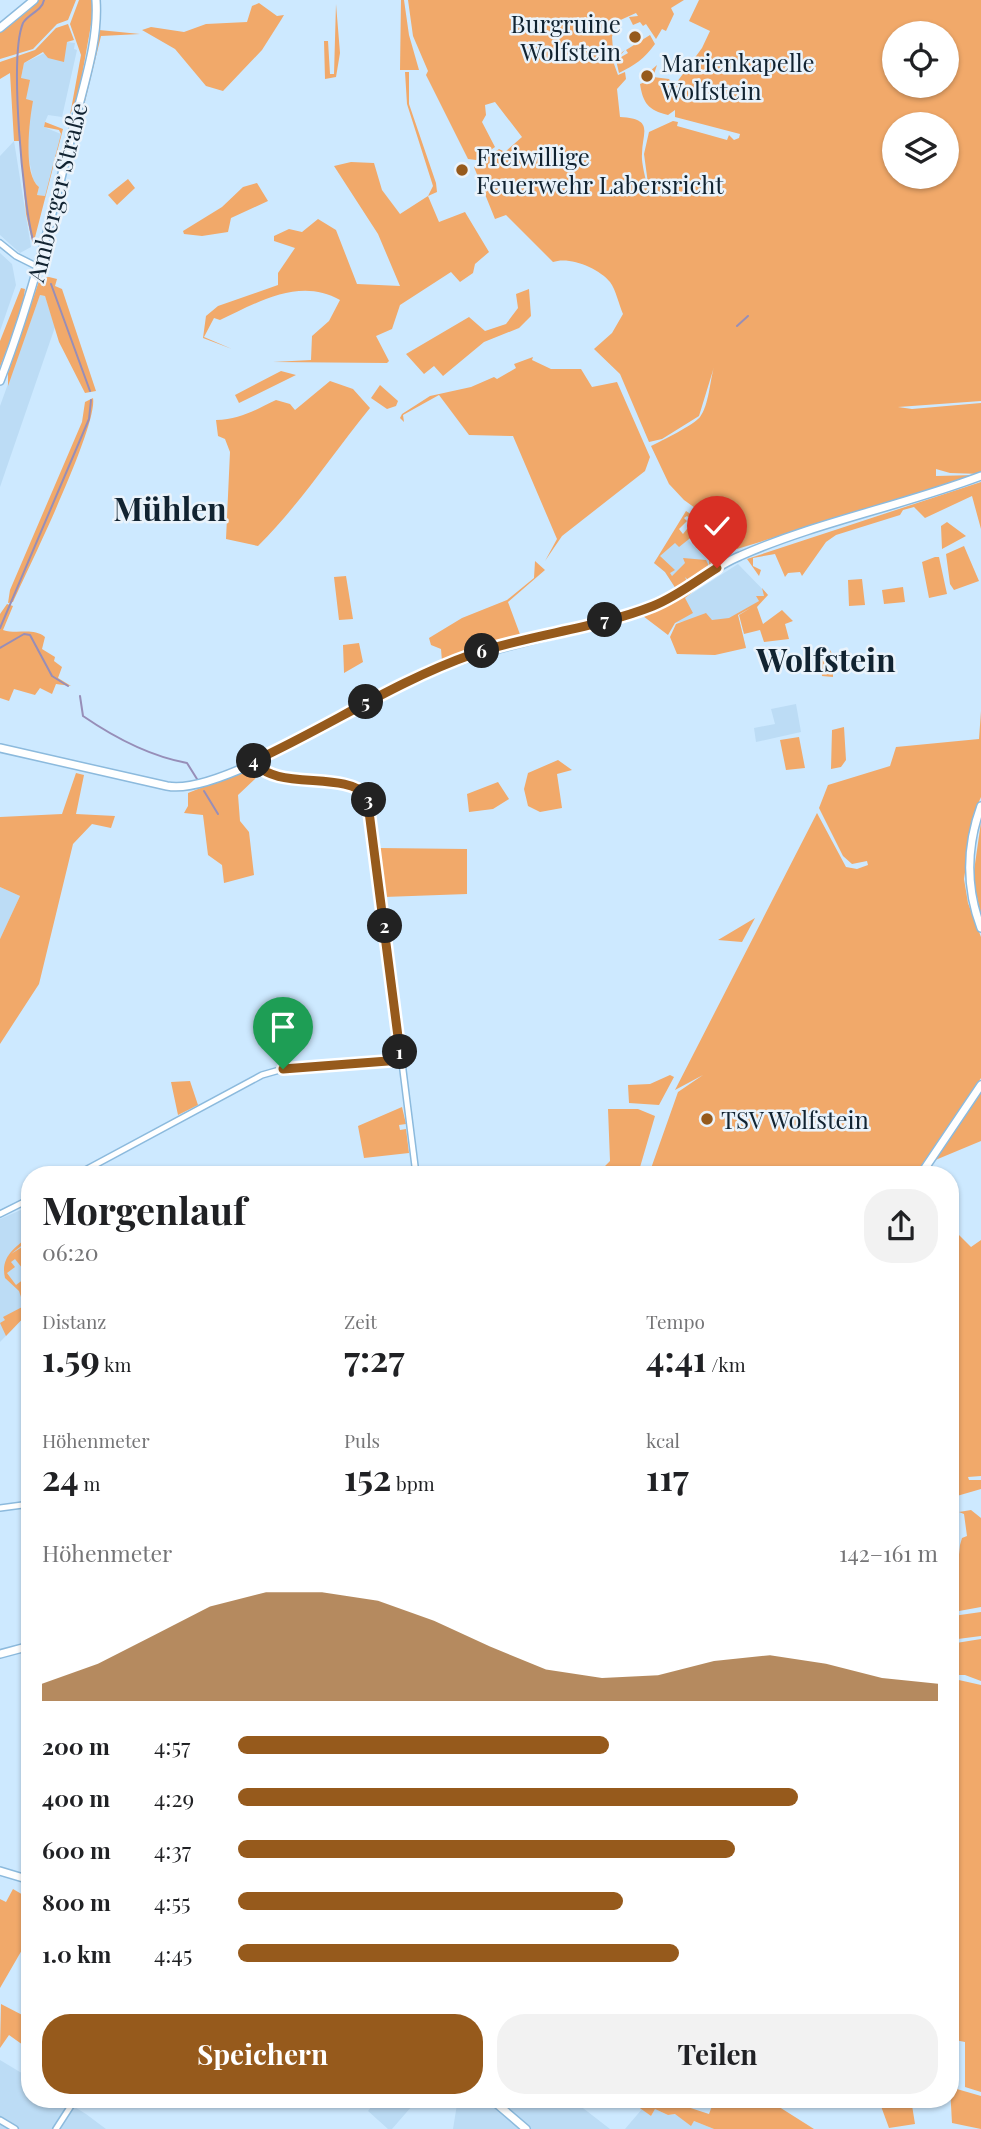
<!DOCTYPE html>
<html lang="de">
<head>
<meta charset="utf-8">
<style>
	:root { --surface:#fff; --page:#f2f2f2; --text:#202124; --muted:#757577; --accent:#965a1c }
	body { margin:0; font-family:"Playfair Display",serif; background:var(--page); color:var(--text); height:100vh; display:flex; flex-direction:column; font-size:26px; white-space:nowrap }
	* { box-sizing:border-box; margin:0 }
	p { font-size:23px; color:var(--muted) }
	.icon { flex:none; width:38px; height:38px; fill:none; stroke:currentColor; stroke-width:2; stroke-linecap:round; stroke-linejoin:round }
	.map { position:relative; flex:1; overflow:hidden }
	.panel { position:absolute; left:21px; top:1166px; width:938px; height:942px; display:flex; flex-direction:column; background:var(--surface); border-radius:28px; box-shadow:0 2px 5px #0004 }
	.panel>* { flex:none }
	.tools { position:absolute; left:882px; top:21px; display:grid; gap:14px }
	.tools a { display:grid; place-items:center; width:77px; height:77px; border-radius:50%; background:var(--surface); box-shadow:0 2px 5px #0004; font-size:35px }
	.pin { position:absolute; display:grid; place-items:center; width:60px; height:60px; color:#fff; margin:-72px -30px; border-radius:50% 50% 50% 0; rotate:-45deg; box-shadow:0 0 7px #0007 }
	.pin .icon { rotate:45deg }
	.km { position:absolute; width:35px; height:35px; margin:-18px; border-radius:50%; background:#222; color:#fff; font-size:19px; line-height:35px; text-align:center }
	.round { display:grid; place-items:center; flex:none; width:74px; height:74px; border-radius:28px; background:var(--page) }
	.head { display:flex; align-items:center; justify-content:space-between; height:119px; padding:0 21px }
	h1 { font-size:38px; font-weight:700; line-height:52px }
	.figures { display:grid; grid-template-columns:repeat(3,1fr); gap:10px; height:119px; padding:7px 21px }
	.figures div { display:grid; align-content:center }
	.figures b { font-size:35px; font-weight:700 }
	.figures small { font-size:19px; font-weight:400 }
	.figures p { font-size:19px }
	.chart { height:196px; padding:14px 21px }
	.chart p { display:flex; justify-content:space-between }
	.chart svg { width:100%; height:126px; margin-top:7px; fill:var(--accent); opacity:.7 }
	.action { display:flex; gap:14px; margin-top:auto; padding:14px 21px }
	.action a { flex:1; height:80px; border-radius:28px; background:var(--accent); color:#fff; font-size:28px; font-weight:700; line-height:80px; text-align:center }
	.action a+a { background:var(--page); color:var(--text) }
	ul { padding:0 21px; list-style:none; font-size:23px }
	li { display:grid; grid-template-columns:112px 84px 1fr; align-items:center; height:52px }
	li i { height:18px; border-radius:9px; background:var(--accent) }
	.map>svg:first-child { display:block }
	.built { fill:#bcdcf5 }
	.green { fill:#f1a96a; fill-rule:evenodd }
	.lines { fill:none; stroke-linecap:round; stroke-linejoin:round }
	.stream { stroke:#978eb8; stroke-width:2 }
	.minor-casing { stroke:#8cbadd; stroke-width:8 }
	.major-casing { stroke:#8cbadd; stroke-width:10 }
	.minor { stroke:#fff; stroke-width:5 }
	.major { stroke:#fff; stroke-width:7 }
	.route-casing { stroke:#fff; stroke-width:14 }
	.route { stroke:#965a1c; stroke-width:9 }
	.poi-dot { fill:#965a1c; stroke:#eaf3fb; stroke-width:2.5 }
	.labels { text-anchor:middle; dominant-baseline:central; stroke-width:5; stroke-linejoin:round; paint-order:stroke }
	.poi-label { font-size:24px; fill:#112331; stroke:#eaf3fb; text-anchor:start }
	.street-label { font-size:24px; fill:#112331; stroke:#eaf3fb }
	.district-label { font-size:32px; font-weight:bold; fill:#112331; stroke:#eaf3fb }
</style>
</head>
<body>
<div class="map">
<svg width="981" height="2129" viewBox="0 0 981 2129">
	<rect width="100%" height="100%" fill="#cde9ff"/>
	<path class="built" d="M67,42L75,43L74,49L77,50L62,117L48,115L45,122L44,127L61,134L45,196L37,195L39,187L33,180L28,154V111L21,78L24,63Z
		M14,141L31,247L20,253L0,235V156Z
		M0,253L12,264L16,285L0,331Z
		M40,295L45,296L55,327L0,487V406Z
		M671,537L687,539L712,565L676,589L665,572L654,563Z
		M738,564L768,595L738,615L746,648L686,621L674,623L685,598Z
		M796,704L801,732L756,742L754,728L775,724L771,709Z
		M0,887L20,896L0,939Z
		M30,1206V1311L0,1342V1219Z
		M0,2060L30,2078V2098H61L70,2104L53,2129H0Z
		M378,2098H419L392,2129H388L368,2111Z
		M458,2098H570L610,2129H453Z
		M73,2106L86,2114L106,2129H58Z
		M642,2109L651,2116L655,2109L668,2115L676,2114L691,2125L694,2121L714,2129H625Z"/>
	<path class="green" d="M37,0H76L68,20L57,24L33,49L0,59V31Z
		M79,0H93L94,8L79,92L70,115L81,55L70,24Z
		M401,0H404L409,35L419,70H400Z
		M408,0H684L671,8L674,14L666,31L662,29L656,39L646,24L643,26L640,22L633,25L629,17L638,16L636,13L616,22L612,37L613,50L609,55L612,60L625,50L616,60L628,53L626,50L650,35L655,44C644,59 635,65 619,73L616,60L614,64L618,75L625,72L626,79L617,89L620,117C655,119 642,132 642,154C641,163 647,185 649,191L644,154L649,132L673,121L678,122L677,126L727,140L729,135L734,140L739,138L740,134L675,117V110L668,115C648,110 643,103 640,84L645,82L641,79L657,65L653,77L669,79L674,86L702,48L710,31L689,21L699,0H981V401L898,407L912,409L981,403V474L950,473L936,469V476L976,475L737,549L730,535L727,536L723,528L684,500L669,484L651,446C661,441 694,425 700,417C709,405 710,380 714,367L699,416L662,439L649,442L620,374L594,349L612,333L623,314C619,305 616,290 610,282C599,268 569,256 553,262L506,215L495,219L474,167L499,149L505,152L522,137L495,102L485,105L486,115L482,122L495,147L476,160L468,159L426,75L428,71L413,36ZM894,33H947V86H894ZM894,124H947V177H894Z
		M259,3L277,16L284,15L281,20L262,50L223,91L206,86L175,49L142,30L151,27L184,32L206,24L247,22L252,6Z
		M336,4L340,53L336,77L325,79L324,41H328L330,74H334Z
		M68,24L74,40L67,42L64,62L48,58L43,52L24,63L21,78L30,80L26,99L33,101C30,117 22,174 39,187L37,195L45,196L61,134L59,130L44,127L45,122L63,129L33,245L26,214L20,141H14L10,73L0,79V62L35,50L56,28Z
		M99,30L140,34L101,36L79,126Z
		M405,72H409V104L436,183L437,192L428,196L439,222L465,212L489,252L475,264L473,273L460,282L451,272L400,305L392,329L376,336L389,361L387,363L273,362L311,360L312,336L329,321L340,300C300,277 258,302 220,320L214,318L204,337L232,349L203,338L206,316L218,306L278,285V273L295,248L274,241V236L289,229L302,232L318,219L336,230L357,284L400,286L378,234L334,166L351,162L374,163L382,190L400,214L428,196L433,186L407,104Z
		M128,179L135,188L117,205L108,195Z
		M257,183L268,201L231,218L228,232L202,236L184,234L183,231L222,207L243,187Z
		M49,277L57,279L55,286L62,289L96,391L85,393L59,342L45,296L40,295L8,386V373L40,278Z
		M21,288L25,289L22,310L0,367V341Z
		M529,289L531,316L519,328L484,342L443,376L434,366L424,374L406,354L469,317L485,331L506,324L518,308L516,294Z
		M533,357L532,360L551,369H581L592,387L617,382L650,457L645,471L562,536L545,561L557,539L513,436L469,435L439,395L403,415L404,422L400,418L402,414L430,396L471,387L494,377L497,379L516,368L514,364Z
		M281,371L296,375L239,403L235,395Z
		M330,381L353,389L370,408C331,456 301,503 258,546L226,539L230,452L225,439L218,436L216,420C241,419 255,410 276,400L290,404L295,410Z
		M380,385L398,401L396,406L387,409L371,398Z
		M93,398C98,426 29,567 13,602L8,603L10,590L82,422L85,402Z
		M981,482V529L972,496L925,518L914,507L903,510L900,515L836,535L826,542L802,576L800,572L788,573L785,577L775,554L753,558V566L761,570L759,576L747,559Z
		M686,511L700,520L694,522L687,516L684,518L687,521L679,529L683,534L691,524H702L703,528L679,547L675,543L660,556L675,570L670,573L672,576L685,563L683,558L706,560L709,566V559L712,565L689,581L685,577L687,582L676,589L665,572L654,563Z
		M947,522L966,536L942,549L941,526Z
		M964,546L979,581L954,590L950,584L946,554Z
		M935,557H939L947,594L929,598L922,562Z
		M535,561L545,570L508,602L521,637L442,661L441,649L431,645L429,638L462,618L507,600L534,578Z
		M346,576L353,619L339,620L334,577Z
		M862,579L865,605L849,606L848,580Z
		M903,587L905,602L884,604L882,590Z
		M762,588L768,595L757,607L763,624L782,610L793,621L785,624L789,639L764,642L760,630L744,634L739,615L752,607L738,615L746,648L715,655L677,654L670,637L676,624L706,613L712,620L729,618L759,601L756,596H764Z
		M694,591L685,598L693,613L675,623L668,635L643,616Z
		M7,604L13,606L3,630C18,635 32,627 45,637L42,649L55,657L54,661L62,667L58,678L71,686L56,684L52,694L40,688L35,695L14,689L9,701L0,698V614Z
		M359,643L363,662L344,673L343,645Z
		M819,648L823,661L831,659L830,650L834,657H839L841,668L833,669V677L822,676Z
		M981,711V797L974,813L964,879L968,903L981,937V1078L918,1174H649L678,1092L703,1075L675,1090L817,813L846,867L857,869L868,865L867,861L852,864L843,856L819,808L828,785L890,766L896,747L979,739Z
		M844,727L846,760L841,767L831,769L832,730Z
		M799,737L805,768L786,770L780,740Z
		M558,760L572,770L557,774L562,808L540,812L528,806L524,789L528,773Z
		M246,770H254L258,776L238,795L240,821L249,832L254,875L224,883L222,865L208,855L203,815L184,813L188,806V793Z
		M76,773L84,775L76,814L115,816L111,828L92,824L73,844L39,984L0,1044V939L20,896L0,887V817L62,814Z
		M498,782L509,799L493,809L469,812L467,794Z
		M981,822V916L973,878Z
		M379,848L467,849V894L384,897Z
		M755,918L742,942L718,940Z
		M670,1075L674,1077L659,1105L629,1103L628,1085L650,1084Z
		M190,1081L198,1105L178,1115L171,1082Z
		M981,1091V1141L933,1161Z
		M402,1107L406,1124L399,1125L400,1130L406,1129L409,1153L364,1158L358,1126Z
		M608,1109H638L655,1116L638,1174H513V1170L605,1166L610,1161Z
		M950,1226L971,1247L981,1240V1476L968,1477L969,1480H981V1489L950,1498Z
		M30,1236V1239L11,1254L30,1242V1278L15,1259L11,1262L15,1267L7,1273L16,1285L24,1279L30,1285V1311L6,1336L0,1323L5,1320L3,1317L24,1306L19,1291L5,1278C0,1257 15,1247 30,1236Z
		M953,1504L957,1537L950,1603V1505Z
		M971,1510L981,1518V1607L959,1611L954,1602L960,1545L962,1538L967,1536L964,1514L959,1512Z
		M981,1612V1636L950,1640L953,1616Z
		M981,1639V1681L965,1675H950V1644Z
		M950,1678L981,1685V2092L965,2087V2042L950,2039Z
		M13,1889L30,1899V1936L0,1988V1899L6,1902Z
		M1,2004L30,2019V2050L9,2035L0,2048Z
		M950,2087L981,2096V2129L952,2123Z
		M626,2098H648L655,2102L663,2099L709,2114L715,2098H765L814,2129H714L694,2121L691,2126L675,2114L668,2115L655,2109L651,2116Z
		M878,2098H923L911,2099L915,2124L889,2128Z"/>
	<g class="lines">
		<path class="stream" d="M33,240C23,203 9,56 23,23C28,14 42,11 44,0
			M51,284L90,391
			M737,326L748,316
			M0,628L89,419L91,400
			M0,648L24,634L30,635L52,676L68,686
			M80,696L83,716C115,738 149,756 187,763L197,779
			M204,791L218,814"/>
		<g class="minor-casing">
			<path id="minor" d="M0,243L16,256L38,267
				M254,761C276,793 350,768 369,799L416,1174
				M78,1174L262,1075L283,1069L401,1060
				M0,1214L30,1199
				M0,1508L30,1504
				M0,2120L15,2129
				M56,2129L76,2098"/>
		</g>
		<g class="major-casing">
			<path id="major" d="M0,28L34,0
				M0,381C32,298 53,212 74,125C83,86 99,41 96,0
				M0,748L167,786C218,796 347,711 397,686C477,646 565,637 648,608C682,596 708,569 740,556C817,522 902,506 981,476
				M981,806C966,847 966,888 981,928
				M921,1174L981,1085
				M0,1654L30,1646
				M0,1871L30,1880
				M490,2098L526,2129"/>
		</g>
		<use href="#minor" class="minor"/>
		<use href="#major" class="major"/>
	</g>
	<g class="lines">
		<g class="route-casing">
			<path id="route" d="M283,1069L401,1060L367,796C345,770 274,792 254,761C328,727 396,681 473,654C531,634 595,629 653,606C676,597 696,581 717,568"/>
		</g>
		<use href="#route" class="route"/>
	</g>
	<g class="poi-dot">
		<circle cx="635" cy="37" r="7"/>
		<circle cx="647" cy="76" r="7"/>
		<circle cx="462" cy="170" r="7"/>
		<circle cx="707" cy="1119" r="7"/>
	</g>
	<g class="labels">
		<g class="poi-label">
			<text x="621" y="23" text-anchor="end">Burgruine<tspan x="621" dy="28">Wolfstein</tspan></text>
			<text x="661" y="62">Marienkapelle<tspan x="661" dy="28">Wolfstein</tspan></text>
			<text x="476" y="156">Freiwillige<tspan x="476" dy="28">Feuerwehr Labersricht</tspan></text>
			<text x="721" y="1119">TSV Wolfstein</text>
		</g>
		<g class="street-label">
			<text transform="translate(56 192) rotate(-76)">Amberger Straße</text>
		</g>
		<g class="district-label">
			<text x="170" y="507">Mühlen</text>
			<text x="826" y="658">Wolfstein</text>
		</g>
	</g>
</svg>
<div class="tools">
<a><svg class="icon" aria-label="locate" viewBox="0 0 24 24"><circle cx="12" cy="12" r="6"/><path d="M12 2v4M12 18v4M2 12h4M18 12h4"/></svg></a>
<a><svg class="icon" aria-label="layers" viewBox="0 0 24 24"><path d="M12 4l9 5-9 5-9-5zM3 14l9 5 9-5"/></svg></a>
</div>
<div class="pin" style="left:283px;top:1069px;background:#1e9e55"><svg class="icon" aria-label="arrive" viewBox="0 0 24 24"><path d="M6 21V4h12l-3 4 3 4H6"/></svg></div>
<div class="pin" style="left:717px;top:568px;background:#d93025"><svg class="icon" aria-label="check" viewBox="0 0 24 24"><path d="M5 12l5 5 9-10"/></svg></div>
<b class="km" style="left:400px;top:1052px">1</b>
<b class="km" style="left:385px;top:926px">2</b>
<b class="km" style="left:369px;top:800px">3</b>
<b class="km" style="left:254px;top:761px">4</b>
<b class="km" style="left:366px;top:702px">5</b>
<b class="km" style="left:482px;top:651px">6</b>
<b class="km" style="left:605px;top:620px">7</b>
<section class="panel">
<div class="head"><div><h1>Morgenlauf</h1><p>06:20</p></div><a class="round"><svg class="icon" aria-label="share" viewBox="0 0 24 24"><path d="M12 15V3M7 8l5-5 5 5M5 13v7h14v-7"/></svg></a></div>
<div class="figures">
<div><p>Distanz</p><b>1.59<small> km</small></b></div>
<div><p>Zeit</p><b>7:27</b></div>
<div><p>Tempo</p><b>4:41<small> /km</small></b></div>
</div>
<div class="figures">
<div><p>Höhenmeter</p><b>24<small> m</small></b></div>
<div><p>Puls</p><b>152<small> bpm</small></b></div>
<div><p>kcal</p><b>117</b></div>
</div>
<div class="chart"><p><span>Höhenmeter</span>142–161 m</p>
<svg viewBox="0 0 160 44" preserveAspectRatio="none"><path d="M0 44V38L10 31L20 21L30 11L40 6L50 6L60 9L70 16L80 25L90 33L100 36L110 35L120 30L130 28L140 31L150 36L160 38V44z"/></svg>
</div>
<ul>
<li><b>200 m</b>4:57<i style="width:53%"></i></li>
<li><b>400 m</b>4:29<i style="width:80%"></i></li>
<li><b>600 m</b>4:37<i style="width:71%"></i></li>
<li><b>800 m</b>4:55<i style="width:55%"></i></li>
<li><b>1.0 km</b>4:45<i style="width:63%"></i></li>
</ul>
<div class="action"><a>Speichern</a><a>Teilen</a></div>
</section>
</div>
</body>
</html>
